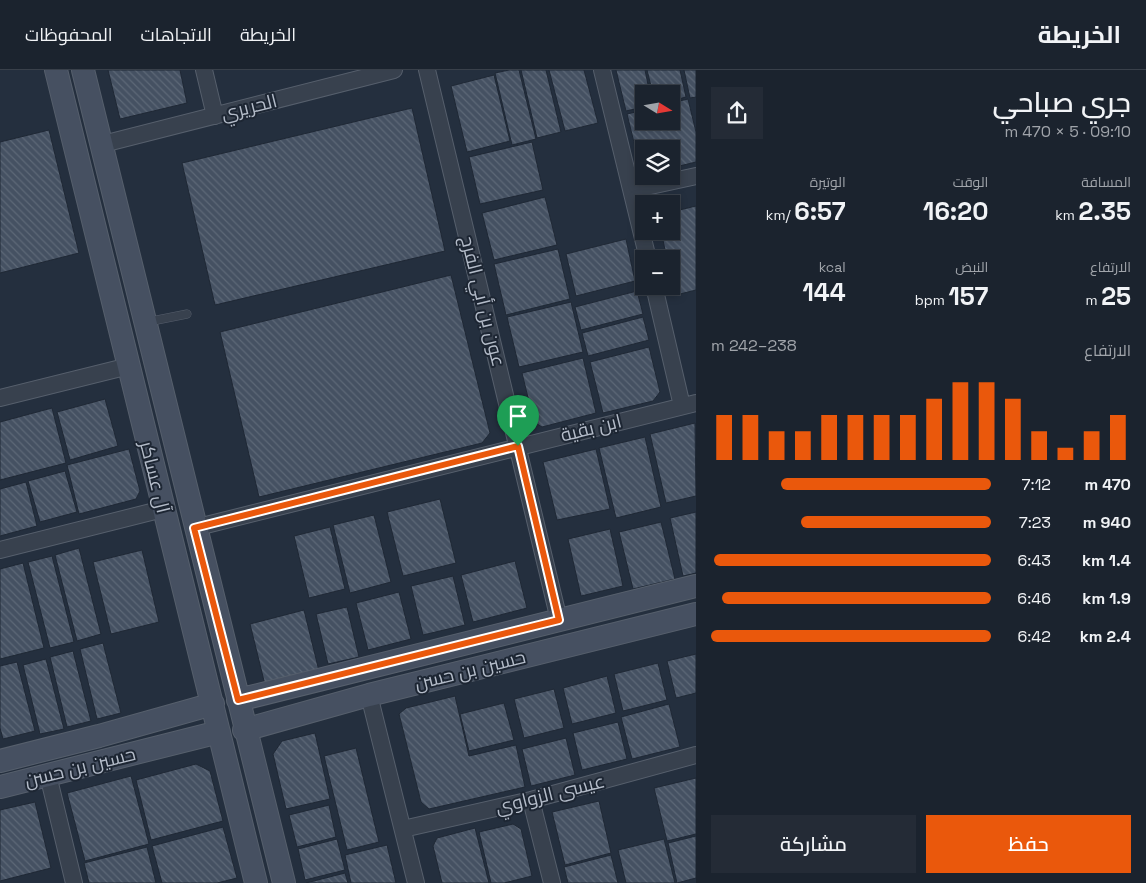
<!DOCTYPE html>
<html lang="ar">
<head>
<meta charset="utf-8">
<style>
	:root { --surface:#1b232e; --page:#242b36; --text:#f1f3f6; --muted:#a0a4aa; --line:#39404a; --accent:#ea580c }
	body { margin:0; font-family:"Space Grotesk",Cairo,sans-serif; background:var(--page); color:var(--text); direction:rtl; height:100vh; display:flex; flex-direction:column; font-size:19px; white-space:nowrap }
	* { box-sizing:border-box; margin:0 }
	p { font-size:16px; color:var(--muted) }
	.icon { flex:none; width:28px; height:28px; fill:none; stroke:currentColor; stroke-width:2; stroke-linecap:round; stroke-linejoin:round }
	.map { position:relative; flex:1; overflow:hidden; direction:ltr }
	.panel { display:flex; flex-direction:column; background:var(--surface); width:450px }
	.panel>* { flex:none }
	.needle { width:32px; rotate:101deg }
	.buttons { position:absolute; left:635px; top:15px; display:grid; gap:10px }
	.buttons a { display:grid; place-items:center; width:45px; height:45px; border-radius:0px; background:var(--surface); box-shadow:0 2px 8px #0003,0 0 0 1px var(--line); font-size:25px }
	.pin { position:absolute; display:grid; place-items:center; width:42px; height:42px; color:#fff; margin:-51px -21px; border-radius:50% 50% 50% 0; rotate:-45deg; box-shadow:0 0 5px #0007 }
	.pin .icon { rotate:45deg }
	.round { display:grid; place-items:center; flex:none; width:52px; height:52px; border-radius:0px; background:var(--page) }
	.overview { display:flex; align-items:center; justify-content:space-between; height:85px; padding:0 15px }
	h1 { font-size:28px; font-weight:600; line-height:38px }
	.stats { display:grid; grid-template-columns:repeat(3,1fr); gap:8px; height:85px; padding:5px 15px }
	.stats div { display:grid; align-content:center }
	.stats b { font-size:25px; font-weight:600 }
	.stats small { font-size:14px; font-weight:400 }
	.stats p { font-size:14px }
	.chart { height:140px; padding:10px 15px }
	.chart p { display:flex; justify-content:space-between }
	.chart svg { width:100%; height:90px; margin-top:5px; stroke:var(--accent); stroke-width:6 }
	.cta { display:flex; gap:10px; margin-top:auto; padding:10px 15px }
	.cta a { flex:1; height:58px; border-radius:0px; background:var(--accent); color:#fff; font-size:20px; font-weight:600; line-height:58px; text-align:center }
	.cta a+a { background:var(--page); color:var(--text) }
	ul { padding:0 15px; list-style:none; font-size:16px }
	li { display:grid; grid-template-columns:80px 60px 1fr; align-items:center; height:38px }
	li i { height:12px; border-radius:6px; background:var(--accent) }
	header { display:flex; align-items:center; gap:30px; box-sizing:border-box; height:70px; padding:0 25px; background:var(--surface); border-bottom:1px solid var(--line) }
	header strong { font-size:24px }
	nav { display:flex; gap:28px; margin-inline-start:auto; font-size:18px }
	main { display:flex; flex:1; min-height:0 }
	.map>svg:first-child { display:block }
	.building { fill:url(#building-back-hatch); stroke:#1f2835 }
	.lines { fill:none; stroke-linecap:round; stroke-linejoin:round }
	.lane-casing { stroke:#565f6c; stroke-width:9 }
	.street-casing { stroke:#565f6c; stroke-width:18 }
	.secondary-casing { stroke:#565f6c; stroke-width:24 }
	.lane { stroke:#38414e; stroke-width:8 }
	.street { stroke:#38414e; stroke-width:16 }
	.secondary { stroke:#465061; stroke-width:22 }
	.route-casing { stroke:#fff; stroke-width:10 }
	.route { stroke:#ea580c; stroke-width:6 }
	.labels { text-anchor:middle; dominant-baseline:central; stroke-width:4; stroke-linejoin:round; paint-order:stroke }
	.street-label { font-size:19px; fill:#b4bcc9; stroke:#1d2633 }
</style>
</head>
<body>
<header>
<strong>الخريطة</strong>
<nav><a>الخريطة</a><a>الاتجاهات</a><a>المحفوظات</a></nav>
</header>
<main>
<section class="panel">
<div class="overview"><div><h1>جري صباحي</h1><p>09:10 · 5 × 470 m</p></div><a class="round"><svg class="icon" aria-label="share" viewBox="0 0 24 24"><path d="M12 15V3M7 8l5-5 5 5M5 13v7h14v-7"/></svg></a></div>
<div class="stats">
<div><p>المسافة</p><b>2.35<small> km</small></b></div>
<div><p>الوقت</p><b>16:20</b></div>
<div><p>الوتيرة</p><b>6:57<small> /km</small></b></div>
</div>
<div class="stats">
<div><p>الارتفاع</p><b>25<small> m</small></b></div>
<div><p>النبض</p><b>157<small> bpm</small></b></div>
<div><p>kcal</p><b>144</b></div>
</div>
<div class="chart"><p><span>الارتفاع</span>238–242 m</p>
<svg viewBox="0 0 160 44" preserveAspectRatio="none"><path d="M5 44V22M15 44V22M25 44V30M35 44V30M45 44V22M55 44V22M65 44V22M75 44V22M85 44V14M95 44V6M105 44V6M115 44V14M125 44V30M135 44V38M145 44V30M155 44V22"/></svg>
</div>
<ul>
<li><b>470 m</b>7:12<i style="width:75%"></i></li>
<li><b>940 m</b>7:23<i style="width:68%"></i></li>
<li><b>1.4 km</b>6:43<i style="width:99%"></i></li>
<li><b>1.9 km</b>6:46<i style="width:96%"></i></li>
<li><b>2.4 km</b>6:42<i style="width:100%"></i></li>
</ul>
<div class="cta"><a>حفظ</a><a>مشاركة</a></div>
</section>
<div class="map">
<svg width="696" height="813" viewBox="0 0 696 813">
	<defs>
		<pattern id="building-back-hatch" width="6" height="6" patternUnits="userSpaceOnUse" patternTransform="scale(1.25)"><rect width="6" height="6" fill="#455162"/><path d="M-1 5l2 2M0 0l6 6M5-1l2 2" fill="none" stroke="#5d6877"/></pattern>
	</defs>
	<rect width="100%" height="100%" fill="#242f3e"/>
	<path class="building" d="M108,0H180L187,33L120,49Z
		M509,0H519L536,69L512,75L495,3Z
		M521,0H546L561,62L537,68Z
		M549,0H584L598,53L565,61Z
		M616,0H645L650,24H644V37L626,41Z
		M647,0H680L686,27L671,31V24H653Z
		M684,0H696V27L690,28Z
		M494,5L510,71L467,82L451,16Z
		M688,29L696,62V92L671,98V79H644V100L640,97L627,44L644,40V51H671V33Z
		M412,38L445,181L215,235L182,93Z
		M49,60L79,183L0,203V72Z
		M532,72L543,120L480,134L469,87Z
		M545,127L557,175L494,190L482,143Z
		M696,136V220L676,225L671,205V189H667L661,161H671V142Z
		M626,169L635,211L576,226L566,184Z
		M558,179L570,229L506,245L494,194Z
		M451,205L490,363L482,373L259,427L220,262Z
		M637,221L643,244L581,260L575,237Z
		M571,232L583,282L519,297L507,247Z
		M643,247L649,270L588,286L582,263Z
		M649,277L660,322L653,331L603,343L590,292Z
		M583,288L596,343L542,357L534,352L522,303Z
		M105,329L118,376L70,390L57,342Z
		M52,338L66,393L0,410V352Z
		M695,353L696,426L666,433L650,364Z
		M645,367L661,437L616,448L599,378Z
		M129,379L140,421L136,429L79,444L67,395Z
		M596,379L610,439L557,450L543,392Z
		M65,401L77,442L40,452L28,411Z
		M26,412L37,456L0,466V419Z
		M440,429L456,493L403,506L387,442Z
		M696,442V503L683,506L670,448Z
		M374,445L391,512L350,523L333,455Z
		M661,452L675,509L633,519L619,462Z
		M330,457L345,519L309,528L294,466Z
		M610,459L623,516L581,526L568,469Z
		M79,478L101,564L77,571L55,485Z
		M142,480L159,552L111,564L93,492Z
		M52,486L74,572L50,578L28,492Z
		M515,491L527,538L473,552L461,505Z
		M23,493L44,578L0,589V499Z
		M453,506L465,555L423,565L411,516Z
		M399,522L411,569L368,580L356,533Z
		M347,537L359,587L328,594L316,544Z
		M304,540L319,601L265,615L250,554Z
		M103,573L121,643L97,649L80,579Z
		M73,581L91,651L67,657L50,587Z
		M696,584V623L676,628L667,591Z
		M46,589L64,659L40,664L23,595Z
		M17,592L35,661L3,669L0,658V596Z
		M658,593L667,630L623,641L614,604Z
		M607,606L616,643L572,654L563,618Z
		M554,619L564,658L524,668L514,629Z
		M455,626L469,686L516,675L525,717L429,739L421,732L399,644L406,638Z
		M504,633L514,670L469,681L460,644Z
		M669,634L680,677L632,689L621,647Z
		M618,652L627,689L582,700L573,663Z
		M315,663L330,729L286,739L273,684L282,671Z
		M566,668L575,705L531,716L522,679Z
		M356,678L379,772L347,780L324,686Z
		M196,694L210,701L223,751L151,770L136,710Z
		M131,706L149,774L85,791L67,723Z
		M696,708V764L667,771L654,718Z
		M599,731L611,783L565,795L552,742Z
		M35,732L51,798L0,811V740Z
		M329,735L336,767L297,777L289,745Z
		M513,754L521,759L532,806L504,813H491L479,762Z
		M223,757L237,808L217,813H162L152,776Z
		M475,758L489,813H442L433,776L437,768Z
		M696,766V808L677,813L668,773Z
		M337,769L345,800L305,810L298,779Z
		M664,769L675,813H626L618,780Z
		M387,775L396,813H351L345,785Z
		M147,777L156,813H89L84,793Z
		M611,785L618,813H568L564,797Z
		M345,803L348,813H306Z"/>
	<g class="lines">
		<g class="lane-casing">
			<path id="lane" d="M147,252L187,244"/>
		</g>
		<g class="street-casing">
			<path id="street" d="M204,0L215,46
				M427,0L559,550
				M602,0L648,189
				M103,74L394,0
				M632,120L696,106
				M654,216L682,336
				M0,328L129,296
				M194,458L696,333
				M0,480L163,439
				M369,625L416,813
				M48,705L74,813
				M531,730L552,813
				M403,759L531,730L696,685"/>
		</g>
		<g class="secondary-casing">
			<path id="secondary" d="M56,0L256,813
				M83,0L284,813
				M238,630L696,516
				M244,660L369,625L696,544
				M0,691L99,666L213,634
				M0,717L219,662"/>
		</g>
		<use href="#lane" class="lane"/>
		<use href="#street" class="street"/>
		<use href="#secondary" class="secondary"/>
	</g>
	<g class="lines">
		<g class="route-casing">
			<path id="route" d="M518,376L559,550L238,630L194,458Z"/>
		</g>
		<use href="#route" class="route"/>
	</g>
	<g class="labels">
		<g class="street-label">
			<text transform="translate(249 37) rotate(-14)">الحريري</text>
			<text transform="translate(483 231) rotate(76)">عون بن أبي الفرج</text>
			<text transform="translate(591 358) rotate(-14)">ابن بقية</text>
			<text transform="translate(155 407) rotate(76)">آل عساكر</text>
			<text transform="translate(470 600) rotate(-14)">حسين بن حسن</text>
			<text transform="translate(80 697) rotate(-14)">حسين بن حسن</text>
			<text transform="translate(550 724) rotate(-14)">عيسى الزواوي</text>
		</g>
	</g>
</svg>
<div class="buttons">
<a><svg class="needle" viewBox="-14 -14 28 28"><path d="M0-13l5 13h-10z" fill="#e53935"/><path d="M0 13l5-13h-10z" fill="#a0a4aa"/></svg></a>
<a><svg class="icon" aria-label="layers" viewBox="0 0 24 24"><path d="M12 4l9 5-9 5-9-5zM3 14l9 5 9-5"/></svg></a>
<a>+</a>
<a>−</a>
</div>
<div class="pin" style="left:518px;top:376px;background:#1e9e55"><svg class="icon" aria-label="arrive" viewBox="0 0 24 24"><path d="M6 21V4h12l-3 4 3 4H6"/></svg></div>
</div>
</main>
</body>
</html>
